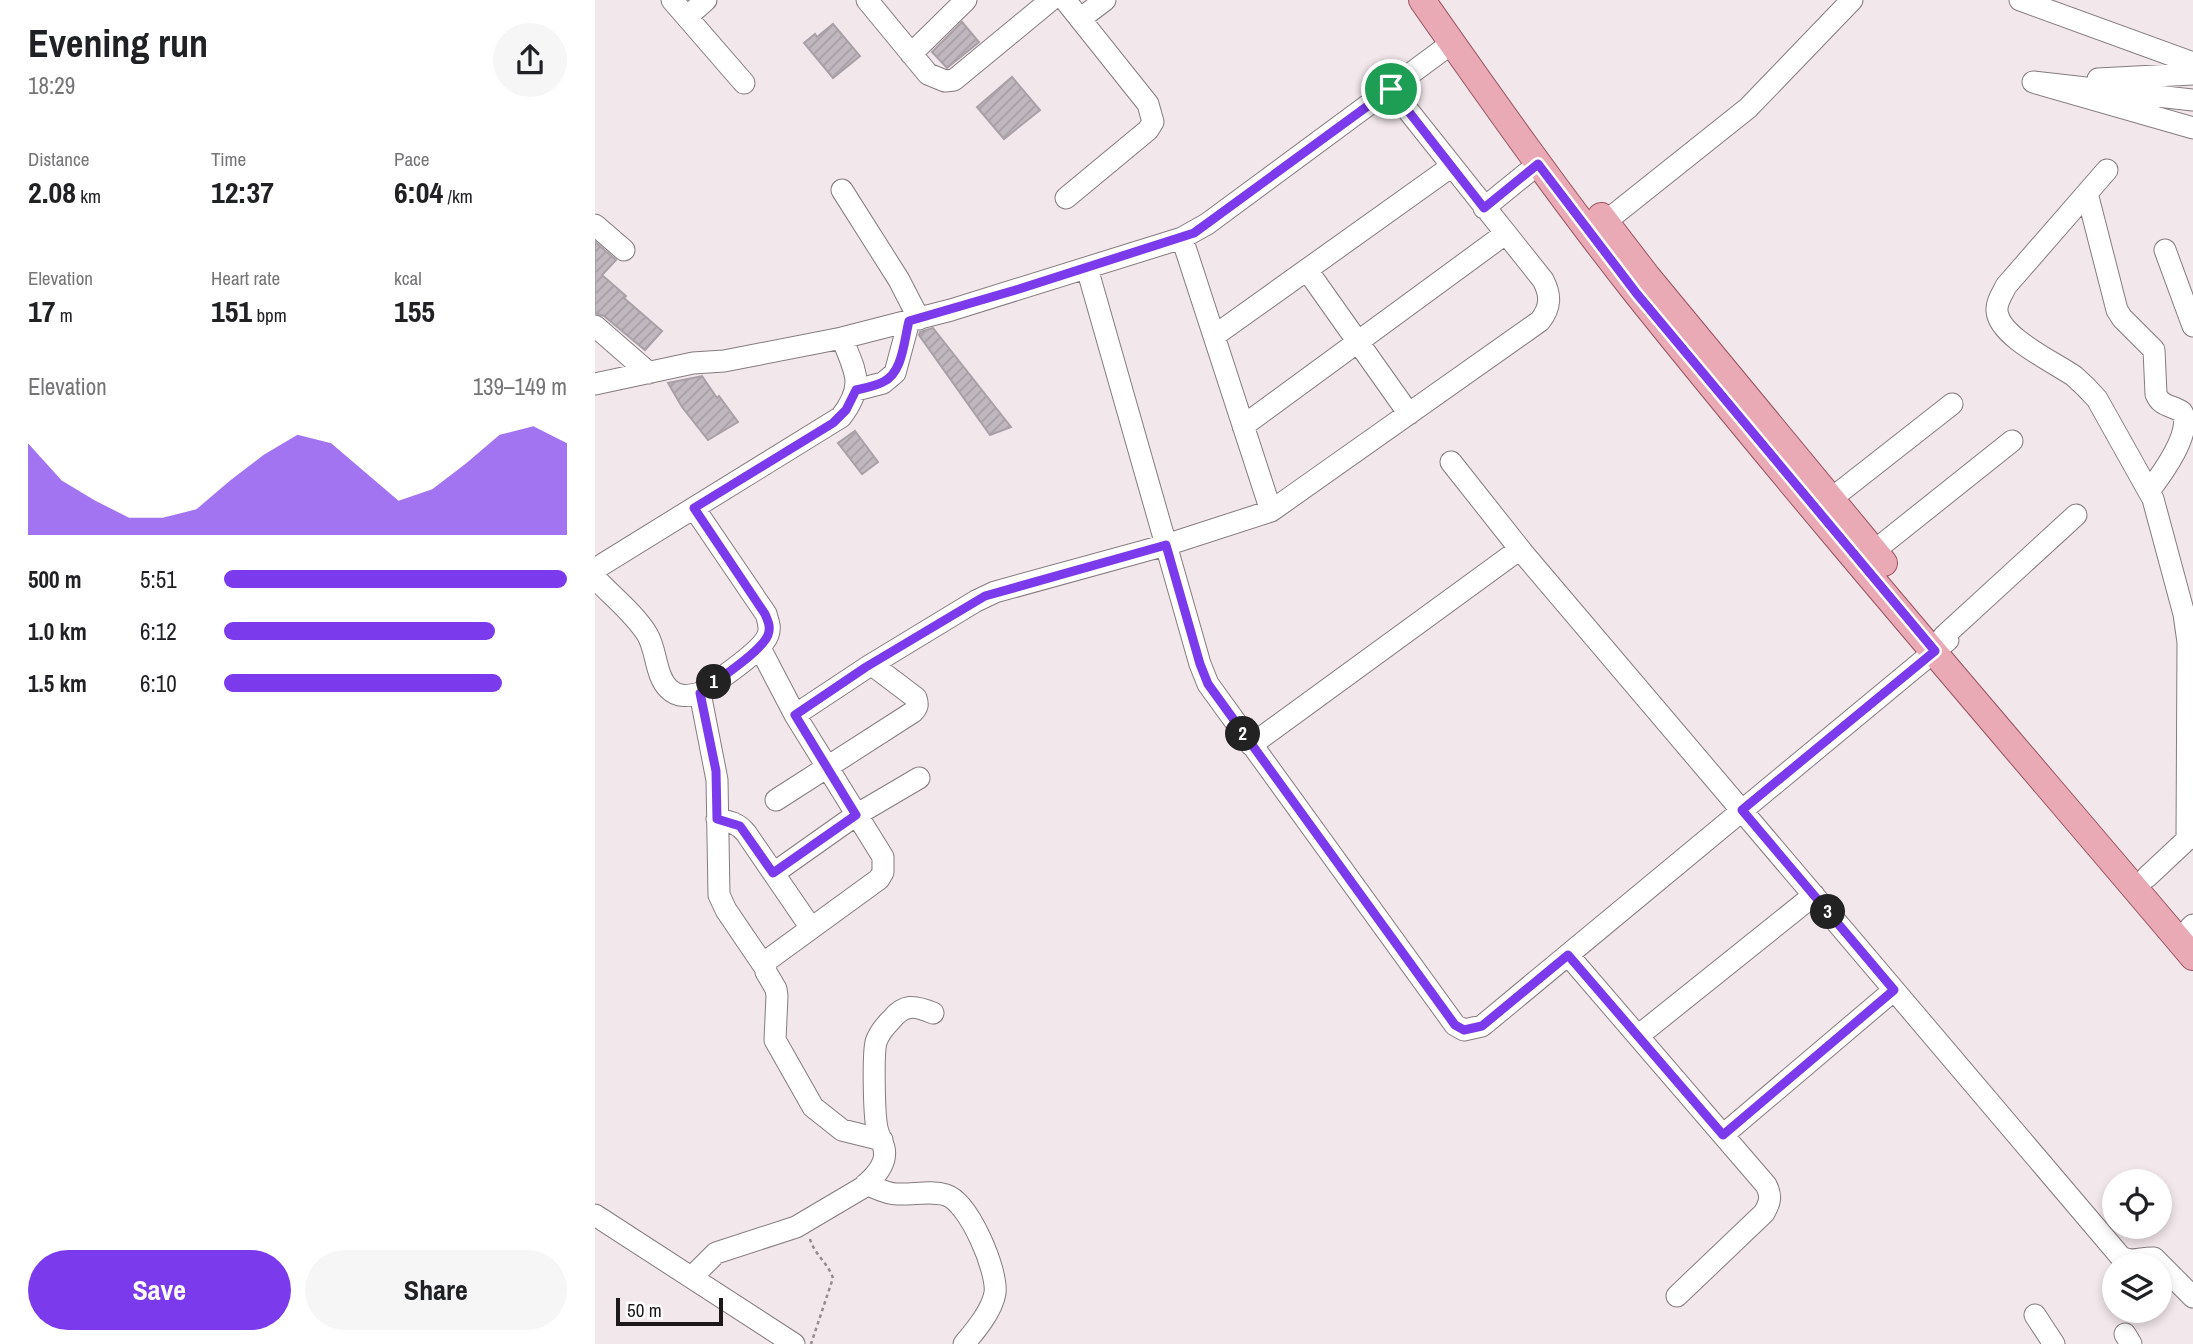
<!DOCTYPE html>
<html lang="en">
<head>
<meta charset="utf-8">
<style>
	:root { --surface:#fff; --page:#f6f6f6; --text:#202124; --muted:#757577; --accent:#7c3aed }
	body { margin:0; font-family:"Archivo Narrow",sans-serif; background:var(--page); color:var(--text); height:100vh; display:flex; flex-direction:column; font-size:26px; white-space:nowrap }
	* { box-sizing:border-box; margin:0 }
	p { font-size:23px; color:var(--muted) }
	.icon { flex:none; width:38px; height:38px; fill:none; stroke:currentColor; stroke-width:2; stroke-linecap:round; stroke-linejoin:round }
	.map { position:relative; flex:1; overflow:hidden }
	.side { display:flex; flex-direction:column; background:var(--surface); width:595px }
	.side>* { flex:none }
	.tools { position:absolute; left:1507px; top:1169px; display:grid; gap:14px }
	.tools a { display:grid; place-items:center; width:70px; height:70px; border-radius:50%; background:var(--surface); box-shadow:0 4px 10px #0003; font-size:35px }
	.scale { position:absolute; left:21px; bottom:18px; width:107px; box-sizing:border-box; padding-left:7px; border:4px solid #1d191b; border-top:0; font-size:19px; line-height:24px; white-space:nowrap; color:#1d191b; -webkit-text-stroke:5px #fff; paint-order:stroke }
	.pin { position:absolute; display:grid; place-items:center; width:60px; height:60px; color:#fff; margin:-30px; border:4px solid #fff; border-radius:50%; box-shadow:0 2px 7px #0007 }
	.km { position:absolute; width:35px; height:35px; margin:-18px; border-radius:50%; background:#222; color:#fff; font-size:19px; line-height:35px; text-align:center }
	.round { display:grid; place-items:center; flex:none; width:74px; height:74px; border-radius:37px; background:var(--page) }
	.summary { display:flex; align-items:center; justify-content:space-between; height:119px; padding:0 28px }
	h1 { font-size:38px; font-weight:700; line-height:52px }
	.stats { display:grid; grid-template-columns:repeat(3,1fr); gap:10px; height:119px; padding:7px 28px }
	.stats div { display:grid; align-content:center }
	.stats b { font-size:30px; font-weight:700 }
	.stats small { font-size:19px; font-weight:400 }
	.stats p { font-size:19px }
	.chart { height:196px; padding:14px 28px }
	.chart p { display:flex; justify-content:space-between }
	.chart svg { width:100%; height:126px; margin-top:7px; fill:var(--accent); opacity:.7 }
	.button { display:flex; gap:14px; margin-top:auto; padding:14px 28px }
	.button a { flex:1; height:80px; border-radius:42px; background:var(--accent); color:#fff; font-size:28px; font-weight:700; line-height:80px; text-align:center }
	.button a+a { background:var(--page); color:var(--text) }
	ul { padding:0 28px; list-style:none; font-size:23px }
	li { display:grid; grid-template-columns:112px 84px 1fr; align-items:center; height:52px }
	li i { height:18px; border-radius:9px; background:var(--accent) }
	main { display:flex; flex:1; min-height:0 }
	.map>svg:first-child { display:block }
	.building { fill:url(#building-hatch); stroke:#a9a0a7; stroke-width:2 }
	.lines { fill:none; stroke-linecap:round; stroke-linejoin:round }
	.minor-casing { stroke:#857b7f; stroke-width:23 }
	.major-casing { stroke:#985360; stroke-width:28 }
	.path { stroke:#938c8f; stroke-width:2.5; stroke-dasharray:3.5 3.5; stroke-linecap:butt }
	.minor { stroke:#fff; stroke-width:21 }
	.major { stroke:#e9aab6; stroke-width:26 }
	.route-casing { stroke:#fff; stroke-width:14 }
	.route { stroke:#7c3aed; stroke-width:9 }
</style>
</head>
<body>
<main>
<section class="side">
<div class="summary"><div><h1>Evening run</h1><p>18:29</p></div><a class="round"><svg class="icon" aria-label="share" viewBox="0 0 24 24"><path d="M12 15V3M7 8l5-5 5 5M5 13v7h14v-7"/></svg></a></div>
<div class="stats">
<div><p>Distance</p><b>2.08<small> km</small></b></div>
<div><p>Time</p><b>12:37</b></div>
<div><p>Pace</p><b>6:04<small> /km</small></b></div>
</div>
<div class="stats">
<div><p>Elevation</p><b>17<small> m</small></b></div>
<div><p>Heart rate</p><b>151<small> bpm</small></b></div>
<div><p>kcal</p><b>155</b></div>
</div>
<div class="chart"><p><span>Elevation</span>139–149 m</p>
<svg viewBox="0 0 160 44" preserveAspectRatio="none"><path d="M0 44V12L10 25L20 32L30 38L40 38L50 35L60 25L70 16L80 9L90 12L100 22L110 32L120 28L130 19L140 9L150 6L160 12V44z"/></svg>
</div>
<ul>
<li><b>500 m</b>5:51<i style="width:100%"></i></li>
<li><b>1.0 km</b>6:12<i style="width:79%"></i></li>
<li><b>1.5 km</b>6:10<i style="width:81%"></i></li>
</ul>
<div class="button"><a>Save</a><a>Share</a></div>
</section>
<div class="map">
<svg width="1598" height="1344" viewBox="0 0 1598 1344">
	<defs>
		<pattern id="building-hatch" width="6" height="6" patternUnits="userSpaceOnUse" patternTransform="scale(1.75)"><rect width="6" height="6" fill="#c1b8bf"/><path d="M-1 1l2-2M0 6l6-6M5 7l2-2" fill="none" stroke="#a59ea4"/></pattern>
	</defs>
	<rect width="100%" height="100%" fill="#f2e7eb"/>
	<path class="building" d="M367,22L384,42L352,68L337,52Z
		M238,24L265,56L238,78L209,43L220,34L222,37Z
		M417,77L445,110L409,139L382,107Z
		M0,242L21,260L7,275L31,296L29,298L67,331L50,350L9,316L0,313Z
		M338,328L416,427L395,435L324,335L325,332Z
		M107,376L122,398L124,396L143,422L113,440L87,407L73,383Z
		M260,431L283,462L267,474L243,443Z"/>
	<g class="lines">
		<g class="minor-casing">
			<path id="minor" d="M77,0L149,83
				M272,0L333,74L350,81L359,80L456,0
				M470,0L553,104L558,122L553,130L471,198
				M1425,0L1598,63
				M92,17L111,0
				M485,19L510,0
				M316,54L371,0
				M1503,79L1598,74
				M1598,100L1438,82L1598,128
				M1512,170L1411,286C1408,293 1401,302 1402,311C1404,337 1459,362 1479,376C1487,383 1495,391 1502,399L1558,499L1589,614L1593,642
				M247,190L304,280L324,319
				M1492,193L1522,310L1527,318L1559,350L1561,394C1566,407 1577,405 1587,412C1598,432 1567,474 1554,491
				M889,208L943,164
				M1010,222L1153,108L1257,0
				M0,225L29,250
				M587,238L676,511
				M1570,250L1598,326
				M492,268L605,664L613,684L860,1025L869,1030L887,1026L1353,640
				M712,270L814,414
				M0,326L54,373
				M619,336L857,166
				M0,384L98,363L129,361L247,338L356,310L587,238L612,224L857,43
				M261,390L288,383L300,373L314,321
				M648,426L910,234
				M856,462L928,553L1525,1256C1535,1264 1547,1257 1559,1258L1598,1297
				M1236,499L1357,404
				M1279,551L1417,441
				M0,569L246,417C271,384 260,372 247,338
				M0,578C17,596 39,613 52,634C62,650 60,676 74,689C83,698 94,696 105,693C121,681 167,652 173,635C176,627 173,621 171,614L99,508
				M1349,636L1481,515
				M165,648L200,715L288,857V872L284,879L170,962L171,972L181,989L182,996L180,1040L218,1107L247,1130L287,1140
				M274,666L381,601L400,592L571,545L676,511L945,321C956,307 956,295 948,280L796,89
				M105,693L122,780L124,895L131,910L169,966
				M656,745L925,549
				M181,800L318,712C323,707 323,704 321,698L280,667L274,666L200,715
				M122,819C134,821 143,823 151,833L216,928
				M1592,840L1593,642L1598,638
				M179,873L261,815L324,778
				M1552,877L1598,834
				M1595,928L1598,925
				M973,955L1171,1185C1177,1196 1175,1203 1169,1213L1082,1296
				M1043,1036L1219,895
				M1128,1135L1299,990
				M271,1184C281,1188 292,1194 302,1194C318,1195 336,1190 351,1195C374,1202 403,1271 400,1293C397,1311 380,1331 369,1344
				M0,1215L199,1344
				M97,1277L121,1253L201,1227L267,1188C276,1180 286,1171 289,1159C292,1146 284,1139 282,1128C279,1114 278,1055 281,1042C284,1033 290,1026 296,1020C309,1004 319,1005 338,1013
				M1440,1315L1459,1344
				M1530,1334L1536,1344"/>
		</g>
		<g class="major-casing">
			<path id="major" d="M827,0C897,100 967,199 1042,294C1222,519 1412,737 1598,957
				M1006,216L1052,276L1289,563"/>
		</g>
		<path class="path" d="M215,1239C219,1254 233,1263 238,1278L216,1344"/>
		<use href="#minor" class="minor"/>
		<use href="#major" class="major"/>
	</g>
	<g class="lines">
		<g class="route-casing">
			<path id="route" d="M796,89L889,208L943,164L1042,294L1340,651L1147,810L1299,990L1128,1135L973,955L887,1026L869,1030L860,1025L613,684L605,664L571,545L390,596L271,667L200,715L261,815L178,873L145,826L122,819L121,771L105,693C121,681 166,652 173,635C176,627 173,621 170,614L99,508L238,423L251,410L261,390C270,388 280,386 288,382C308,373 309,340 314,321L424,289L599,233Z"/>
		</g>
		<use href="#route" class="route"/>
	</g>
</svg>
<div class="tools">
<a><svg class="icon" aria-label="locate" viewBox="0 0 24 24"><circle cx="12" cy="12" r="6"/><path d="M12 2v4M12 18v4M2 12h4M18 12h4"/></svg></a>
<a><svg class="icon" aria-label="layers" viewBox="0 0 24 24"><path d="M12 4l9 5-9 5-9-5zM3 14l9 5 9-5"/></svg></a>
</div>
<div class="scale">50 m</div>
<div class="pin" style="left:796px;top:89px;background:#1e9e55"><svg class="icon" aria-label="arrive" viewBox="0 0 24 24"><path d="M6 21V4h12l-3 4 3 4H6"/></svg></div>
<b class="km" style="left:119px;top:682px">1</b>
<b class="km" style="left:648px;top:734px">2</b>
<b class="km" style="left:1233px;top:912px">3</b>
</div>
</main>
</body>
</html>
